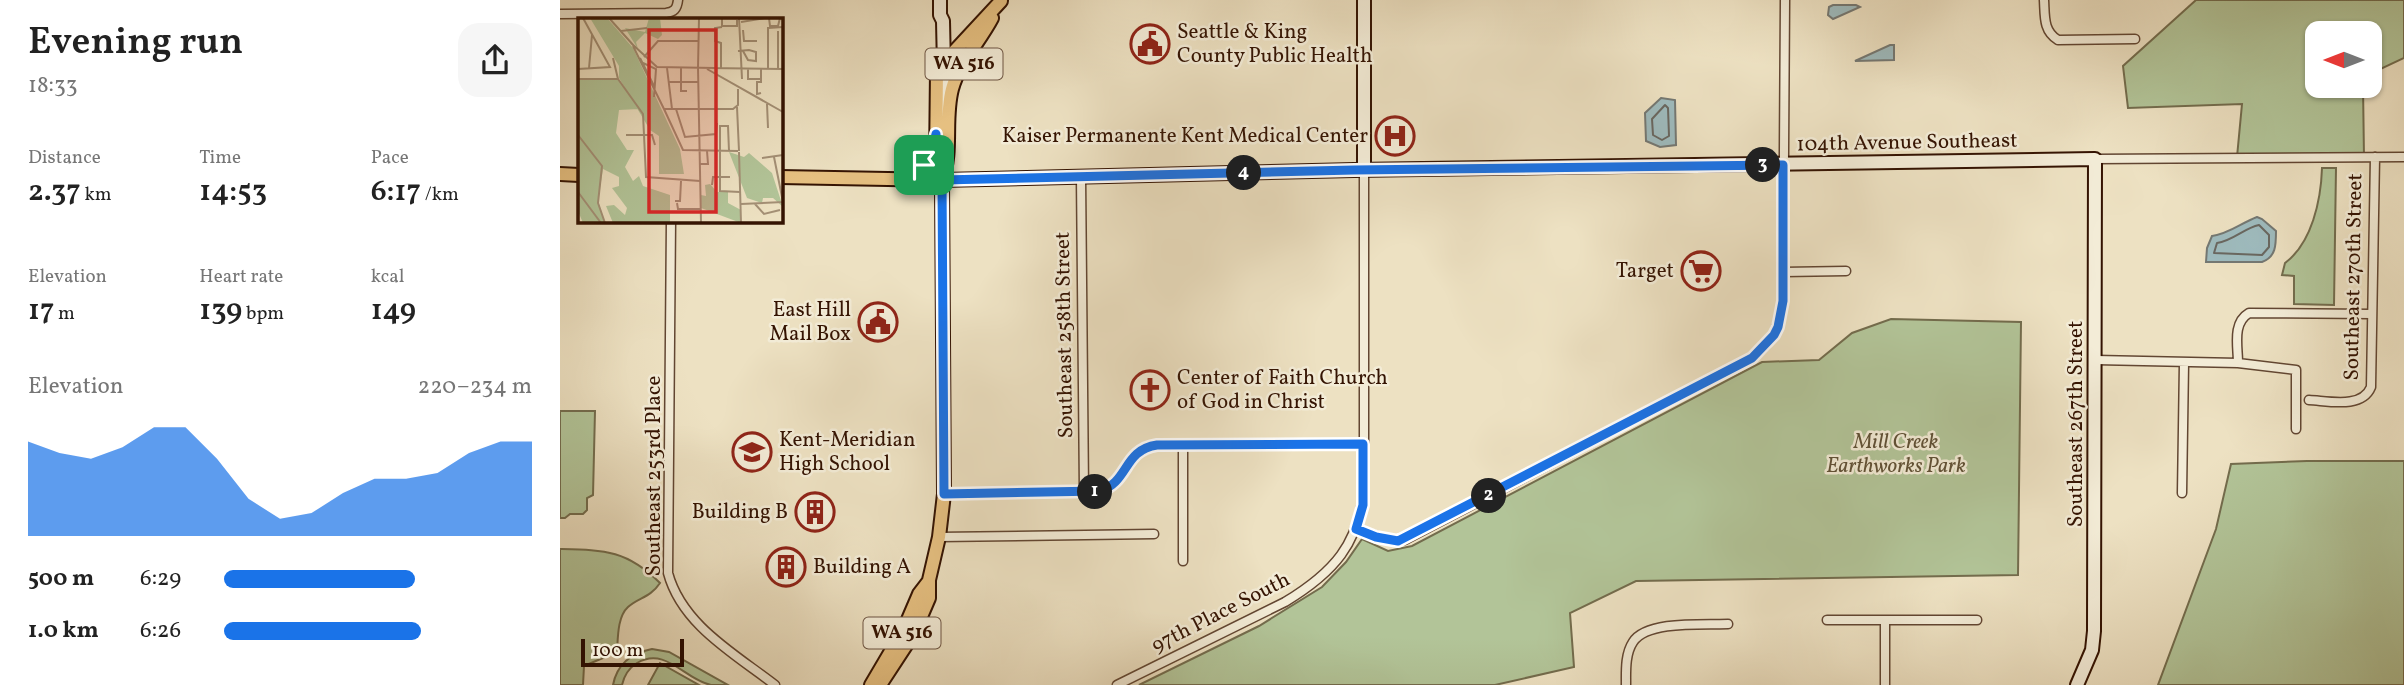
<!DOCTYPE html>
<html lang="en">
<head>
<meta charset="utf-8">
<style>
	:root { --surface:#fff; --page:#f6f6f6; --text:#222; --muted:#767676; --accent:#1a73e8 }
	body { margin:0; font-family:Vollkorn,serif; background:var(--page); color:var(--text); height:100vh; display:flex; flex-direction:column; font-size:26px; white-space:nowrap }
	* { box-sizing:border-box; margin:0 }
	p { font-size:23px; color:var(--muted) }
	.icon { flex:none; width:38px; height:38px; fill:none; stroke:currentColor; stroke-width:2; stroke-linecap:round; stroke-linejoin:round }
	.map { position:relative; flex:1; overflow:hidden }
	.panel { display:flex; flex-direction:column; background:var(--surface); width:560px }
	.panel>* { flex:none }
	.needle { width:46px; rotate:270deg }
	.buttons { position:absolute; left:1745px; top:21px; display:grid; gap:14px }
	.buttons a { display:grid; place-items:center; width:77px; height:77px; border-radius:14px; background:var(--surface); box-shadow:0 2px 5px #0004; font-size:35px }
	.scale { position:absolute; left:21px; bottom:18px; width:103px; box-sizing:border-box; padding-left:7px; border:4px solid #341302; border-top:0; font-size:19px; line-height:24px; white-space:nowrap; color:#341302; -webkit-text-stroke:5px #f3ecd7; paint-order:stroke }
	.pin { position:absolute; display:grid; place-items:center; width:60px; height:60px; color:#fff; margin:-30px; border-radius:14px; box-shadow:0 4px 10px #0006 }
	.km { position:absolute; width:35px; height:35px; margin:-18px; border-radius:50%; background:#222; color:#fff; font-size:19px; line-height:35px; text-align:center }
	.round { display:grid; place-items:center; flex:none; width:74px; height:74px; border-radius:21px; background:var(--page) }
	.headline { display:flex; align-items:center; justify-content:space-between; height:119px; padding:0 28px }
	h1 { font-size:38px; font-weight:600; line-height:52px }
	.metrics { display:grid; grid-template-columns:repeat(3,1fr); gap:10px; height:119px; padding:7px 28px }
	.metrics div { display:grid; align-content:center }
	.metrics b { font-size:30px; font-weight:600 }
	.metrics small { font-size:19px; font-weight:400 }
	.metrics p { font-size:19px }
	.chart { height:196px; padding:14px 28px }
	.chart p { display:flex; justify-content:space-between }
	.chart svg { width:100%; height:126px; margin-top:7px; fill:var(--accent); opacity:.7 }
	ul { padding:0 28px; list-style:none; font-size:23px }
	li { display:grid; grid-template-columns:112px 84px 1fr; align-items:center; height:52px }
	li i { height:18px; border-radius:9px; background:var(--accent) }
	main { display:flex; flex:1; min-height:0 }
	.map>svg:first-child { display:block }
	.green { fill:#b2c498; stroke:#736c4d; stroke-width:2 }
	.water { fill:#9ebbbe; stroke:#747873; stroke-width:2 }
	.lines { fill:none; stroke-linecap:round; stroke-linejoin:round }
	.shore { stroke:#696760; stroke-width:2 }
	.street-casing { stroke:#624632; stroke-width:11 }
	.secondary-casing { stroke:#341302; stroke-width:16 }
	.primary-casing { stroke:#341302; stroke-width:16 }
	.street { stroke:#f3ecd7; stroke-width:8 }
	.secondary { stroke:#f3ecd7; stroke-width:12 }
	.primary { stroke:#e6c081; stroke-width:12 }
	.route-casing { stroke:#fff; stroke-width:14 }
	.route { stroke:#1a73e8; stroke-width:9 }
	.labels { text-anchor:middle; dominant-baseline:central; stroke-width:5; stroke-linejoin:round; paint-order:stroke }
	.shield { fill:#f3ecd7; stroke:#6d5442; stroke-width:2 }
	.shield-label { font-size:19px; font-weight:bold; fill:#341302 }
	.poi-label { font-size:21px; fill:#341302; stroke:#f3ecd7; text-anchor:start }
	.street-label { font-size:21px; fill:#341302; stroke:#f3ecd7 }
	.park-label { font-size:21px; font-style:italic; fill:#605136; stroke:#f3ecd7 }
	.inset-road { fill:none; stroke:#a38f75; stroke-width:2 }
	.view { fill:#d62828; fill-opacity:0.15; stroke:#d62828; stroke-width:3.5 }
	.inset-edge { fill:none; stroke:#341302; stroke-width:3.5 }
</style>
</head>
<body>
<main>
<section class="panel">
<div class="headline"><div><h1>Evening run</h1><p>18:33</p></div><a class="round"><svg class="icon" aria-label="share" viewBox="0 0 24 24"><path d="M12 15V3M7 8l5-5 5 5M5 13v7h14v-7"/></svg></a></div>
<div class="metrics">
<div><p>Distance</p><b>2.37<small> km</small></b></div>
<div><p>Time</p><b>14:53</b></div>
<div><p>Pace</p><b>6:17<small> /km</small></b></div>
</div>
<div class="metrics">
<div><p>Elevation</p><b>17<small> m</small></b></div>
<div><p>Heart rate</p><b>139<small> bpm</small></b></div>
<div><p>kcal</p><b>149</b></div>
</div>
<div class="chart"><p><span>Elevation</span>220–234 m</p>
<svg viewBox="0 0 160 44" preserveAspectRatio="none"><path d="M0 44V11L10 15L20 17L30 13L40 6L50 6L60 17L70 31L80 38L90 36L100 29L110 24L120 24L130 22L140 15L150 11L160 11V44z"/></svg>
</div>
<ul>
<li><b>500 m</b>6:29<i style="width:62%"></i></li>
<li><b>1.0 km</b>6:26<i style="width:64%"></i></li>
</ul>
</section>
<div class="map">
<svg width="1844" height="685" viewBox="0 0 1844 685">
	<rect width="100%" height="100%" fill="#ede1c2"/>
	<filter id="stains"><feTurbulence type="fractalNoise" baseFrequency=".00286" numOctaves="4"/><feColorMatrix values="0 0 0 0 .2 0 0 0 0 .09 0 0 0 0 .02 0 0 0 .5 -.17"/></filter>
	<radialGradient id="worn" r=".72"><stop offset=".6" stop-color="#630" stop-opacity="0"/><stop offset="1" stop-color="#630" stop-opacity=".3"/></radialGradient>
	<path class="green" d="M1636,0H1844V58L1810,74V33H1757V86H1803L1804,157H1677L1682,104L1568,108L1563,66Z
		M1762,168H1776L1774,305L1734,304V276L1722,275L1725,263C1752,243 1761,200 1762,168Z
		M1331,319L1461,322L1458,575L1076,581L1010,613L1014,667L935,685H579L699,626L762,587L786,562L802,539L828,551L852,546L1202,362L1259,360L1292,333Z
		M0,411H35L33,495L27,498V510L23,514H10L5,518H0Z
		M1747,461H1844V685H1598L1656,529L1671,464Z
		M0,549C45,550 67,550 100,583C90,598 79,597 68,607C57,617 58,639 57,652L24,666L23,685H0Z
		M92,649L109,652L168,685C163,685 156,685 151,685C125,680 106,646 77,663C69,668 64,676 62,685H53C57,664 71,653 92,649Z
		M100,663L139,685H88Z"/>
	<path class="water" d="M1273,5H1296L1300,7L1273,19L1268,15L1269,7Z
		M1330,45H1334V60L1295,61Z
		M1101,98L1115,100L1116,145L1100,147L1086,141L1085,113Z
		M1697,217L1702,219L1716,231C1716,245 1716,257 1702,262H1646L1647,248L1652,236C1669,234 1681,223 1697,217Z"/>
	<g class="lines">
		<path class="shore" d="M1105,105L1108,108L1109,136L1102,140L1093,135L1092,119Z
			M1699,225L1709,235V247L1702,255L1654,253L1657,243C1673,241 1684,228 1699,225Z"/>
		<g class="street-casing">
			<path id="street" d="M1484,0C1485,16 1483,31 1498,40L1575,39
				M0,14L106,13C114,12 117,9 118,0
				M1535,159L1844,157
				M521,177L524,492
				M111,220L108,573C122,625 175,654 215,685
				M1223,272L1286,271
				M1536,360L1678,363L1736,370V429
				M1678,363C1678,346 1672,323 1689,313L1812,314
				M1749,400C1769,401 1802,409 1811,387L1815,157
				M1622,493L1624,363
				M384,494L539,491C569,482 563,450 597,445L803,444
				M796,529L828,540H845L1192,358C1215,340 1218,328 1223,301L1225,0
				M379,537L594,534
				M623,561V445
				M1267,620H1417
				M557,685L725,602C773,573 800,544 804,486V170
				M1066,685C1066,671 1065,654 1073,642C1087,620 1145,625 1168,624
				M1325,685V620"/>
		</g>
		<g class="secondary-casing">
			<path id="secondary" d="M380,0V15L383,21L385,113
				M804,0V170
				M382,180L794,170L1535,159L1534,631L1532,650L1517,685"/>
		</g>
		<g class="primary-casing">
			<path id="primary" d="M0,174L19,175
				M220,177L382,180
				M349,180L367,162L372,147
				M382,180C393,151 384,119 392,89C399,63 420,41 432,18
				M311,685L344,629L359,594L369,581
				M320,685L354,633L369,598V580L379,537L384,494L382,180L376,164L377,70L441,1"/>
		</g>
		<use href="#street" class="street"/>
		<use href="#secondary" class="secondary"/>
		<use href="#primary" class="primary"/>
	</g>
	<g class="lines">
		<g class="route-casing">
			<path id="route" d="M364,165L349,180H382L384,494L540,491C569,482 563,450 597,445L803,444V505L796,529L816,537L838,541L1192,358L1214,335L1218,327L1223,301V165L794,170L382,180L376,164V134L371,156L364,165"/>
		</g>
		<use href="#route" class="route"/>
	</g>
	<defs>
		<g id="civic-ring" transform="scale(2.0125)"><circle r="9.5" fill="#f3ecd7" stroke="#8f2418" stroke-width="1.5"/><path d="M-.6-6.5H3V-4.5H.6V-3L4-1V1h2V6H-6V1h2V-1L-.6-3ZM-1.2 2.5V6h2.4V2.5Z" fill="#8f2418"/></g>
		<g id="hospital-ring" transform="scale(2.0125)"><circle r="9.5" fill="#f3ecd7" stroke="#8f2418" stroke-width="1.5"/><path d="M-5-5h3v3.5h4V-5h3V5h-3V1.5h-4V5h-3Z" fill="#8f2418"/></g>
		<g id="supermarket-ring" transform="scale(2.0125)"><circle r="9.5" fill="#f3ecd7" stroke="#8f2418" stroke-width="1.5"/><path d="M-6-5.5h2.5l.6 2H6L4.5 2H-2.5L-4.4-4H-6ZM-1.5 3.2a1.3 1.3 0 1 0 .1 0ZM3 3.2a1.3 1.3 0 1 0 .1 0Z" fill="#8f2418"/></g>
		<g id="church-ring" transform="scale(2.0125)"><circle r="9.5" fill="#f3ecd7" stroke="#8f2418" stroke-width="1.5"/><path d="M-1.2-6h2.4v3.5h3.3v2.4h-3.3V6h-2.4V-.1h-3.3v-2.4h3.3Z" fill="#8f2418"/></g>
		<g id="school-ring" transform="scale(2.0125)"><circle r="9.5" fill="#f3ecd7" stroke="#8f2418" stroke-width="1.5"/><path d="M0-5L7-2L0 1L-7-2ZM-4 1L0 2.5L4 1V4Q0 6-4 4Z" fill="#8f2418"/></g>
		<g id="building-ring" transform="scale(2.0125)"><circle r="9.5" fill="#f3ecd7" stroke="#8f2418" stroke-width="1.5"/><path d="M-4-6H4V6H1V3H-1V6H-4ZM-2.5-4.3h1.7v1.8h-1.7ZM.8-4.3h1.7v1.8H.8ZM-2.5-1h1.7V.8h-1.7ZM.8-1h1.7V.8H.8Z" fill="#8f2418"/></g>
	</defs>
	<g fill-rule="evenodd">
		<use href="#civic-ring" x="590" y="44"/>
		<use href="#hospital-ring" x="835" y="136"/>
		<use href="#supermarket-ring" x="1141" y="271"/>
		<use href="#civic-ring" x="318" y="322"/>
		<use href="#church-ring" x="590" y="390"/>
		<use href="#school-ring" x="192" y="452"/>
		<use href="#building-ring" x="255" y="512"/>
		<use href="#building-ring" x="226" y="567"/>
	</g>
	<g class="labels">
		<g class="shield">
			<rect x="365.5" y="48.5" width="77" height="31" rx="5"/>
			<rect x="303.5" y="617.5" width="77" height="31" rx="5"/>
		</g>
		<g class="shield-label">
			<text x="404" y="64">WA 516</text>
			<text x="342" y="633">WA 516</text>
		</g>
		<g class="poi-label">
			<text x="617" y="32">Seattle &amp; King<tspan x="617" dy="24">County Public Health</tspan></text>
			<text x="808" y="136" text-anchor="end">Kaiser Permanente Kent Medical Center</text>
			<text x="1114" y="271" text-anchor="end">Target</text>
			<text x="291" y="310" text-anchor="end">East Hill<tspan x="291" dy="24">Mail Box</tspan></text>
			<text x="617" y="378">Center of Faith Church<tspan x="617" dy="24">of God in Christ</tspan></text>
			<text x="219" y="440">Kent-Meridian<tspan x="219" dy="24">High School</tspan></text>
			<text x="228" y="512" text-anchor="end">Building B</text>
			<text x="253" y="567">Building A</text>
		</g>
		<g class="street-label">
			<text transform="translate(1347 143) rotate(-1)">104th Avenue Southeast</text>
			<text transform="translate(1794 277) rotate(-89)">Southeast 270th Street</text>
			<text transform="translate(505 335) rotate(-91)">Southeast 258th Street</text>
			<text transform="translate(1516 424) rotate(-90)">Southeast 267th Street</text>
			<text transform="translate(94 476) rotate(-90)">Southeast 253rd Place</text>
			<text transform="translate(661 613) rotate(-27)">97th Place South</text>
		</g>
		<g class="park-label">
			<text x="1336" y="442">Mill Creek<tspan x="1336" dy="24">Earthworks Park</tspan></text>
		</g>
	</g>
	<g transform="translate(18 18)">
		<rect width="205" height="205" fill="#ede1c2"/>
		<path d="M12,0H29L55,30L102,131L106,156H81V118L72,112L41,60V48ZM71,0H82L84,17L80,21L67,15L58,24L60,31L47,10L67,14ZM40,61L61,91L41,92L38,115L49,132H56L47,149L55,163L61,158L65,168L92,177V205H35L28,188L36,187L47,197L49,190L34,170L41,168V159L25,151L20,183L27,205H5L0,193V62ZM151,134L166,139L171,135L194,155L205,189L195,180H185L184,185L169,180ZM132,166L139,174H150V185L163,192V205L123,190V177L128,178L127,167Z" fill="#b2c498"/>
		<path class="inset-road" d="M31,0L56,28M144,0V8H159V2M161,0L164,61M191,0L192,8H200L202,0M163,4L187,0M165,12L166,23H179M43,13L69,10M53,25L79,49L137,50M55,28L86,91M160,33L171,32L178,34V43L170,42L165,33M66,39L80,23H121M35,40L40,61M62,40L76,68M65,45L78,51L76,79M11,50L14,17M89,50L94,91M103,50V73H109M120,50L123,205M120,50L121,0M132,50L205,51M143,50V25L137,23V10L144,9M170,50V61H183M183,50V64H179V76L183,75M190,50V10L205,9M0,51L32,49L5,0M129,51L205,94M200,51V13M0,61H40M40,61L65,96L68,159L122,163M90,64H121M189,86L190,110M159,89L161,133M86,91L105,132L160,133M86,91H155L160,87V71M98,91L107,119L138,116L139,105M0,117L24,148L20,185L27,205M48,117H74L77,127M142,133V173L162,174M142,133V108H150L151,133M161,134L163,205M196,139L205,184M184,140L205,137M122,146H130L129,133M134,167L135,159H152M0,174L23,205M97,183H102L103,163M99,185L100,191H123M163,186L205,184M177,186L186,196L202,192"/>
		<path class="view" d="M71,12H138V194H71Z"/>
		<rect width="205" height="205" class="inset-edge"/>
	</g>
	<rect width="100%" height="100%" filter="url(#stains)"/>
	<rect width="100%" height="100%" fill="url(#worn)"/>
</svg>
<div class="buttons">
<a><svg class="needle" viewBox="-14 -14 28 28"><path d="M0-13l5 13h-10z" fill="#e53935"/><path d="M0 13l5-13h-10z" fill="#767676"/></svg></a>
</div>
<div class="scale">100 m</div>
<div class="pin" style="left:364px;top:165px;background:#1e9e55"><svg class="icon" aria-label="arrive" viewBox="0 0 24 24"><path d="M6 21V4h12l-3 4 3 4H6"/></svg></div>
<b class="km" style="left:535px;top:492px">1</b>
<b class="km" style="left:929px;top:496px">2</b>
<b class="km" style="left:1203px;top:165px">3</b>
<b class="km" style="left:684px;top:173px">4</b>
</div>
</main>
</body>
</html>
